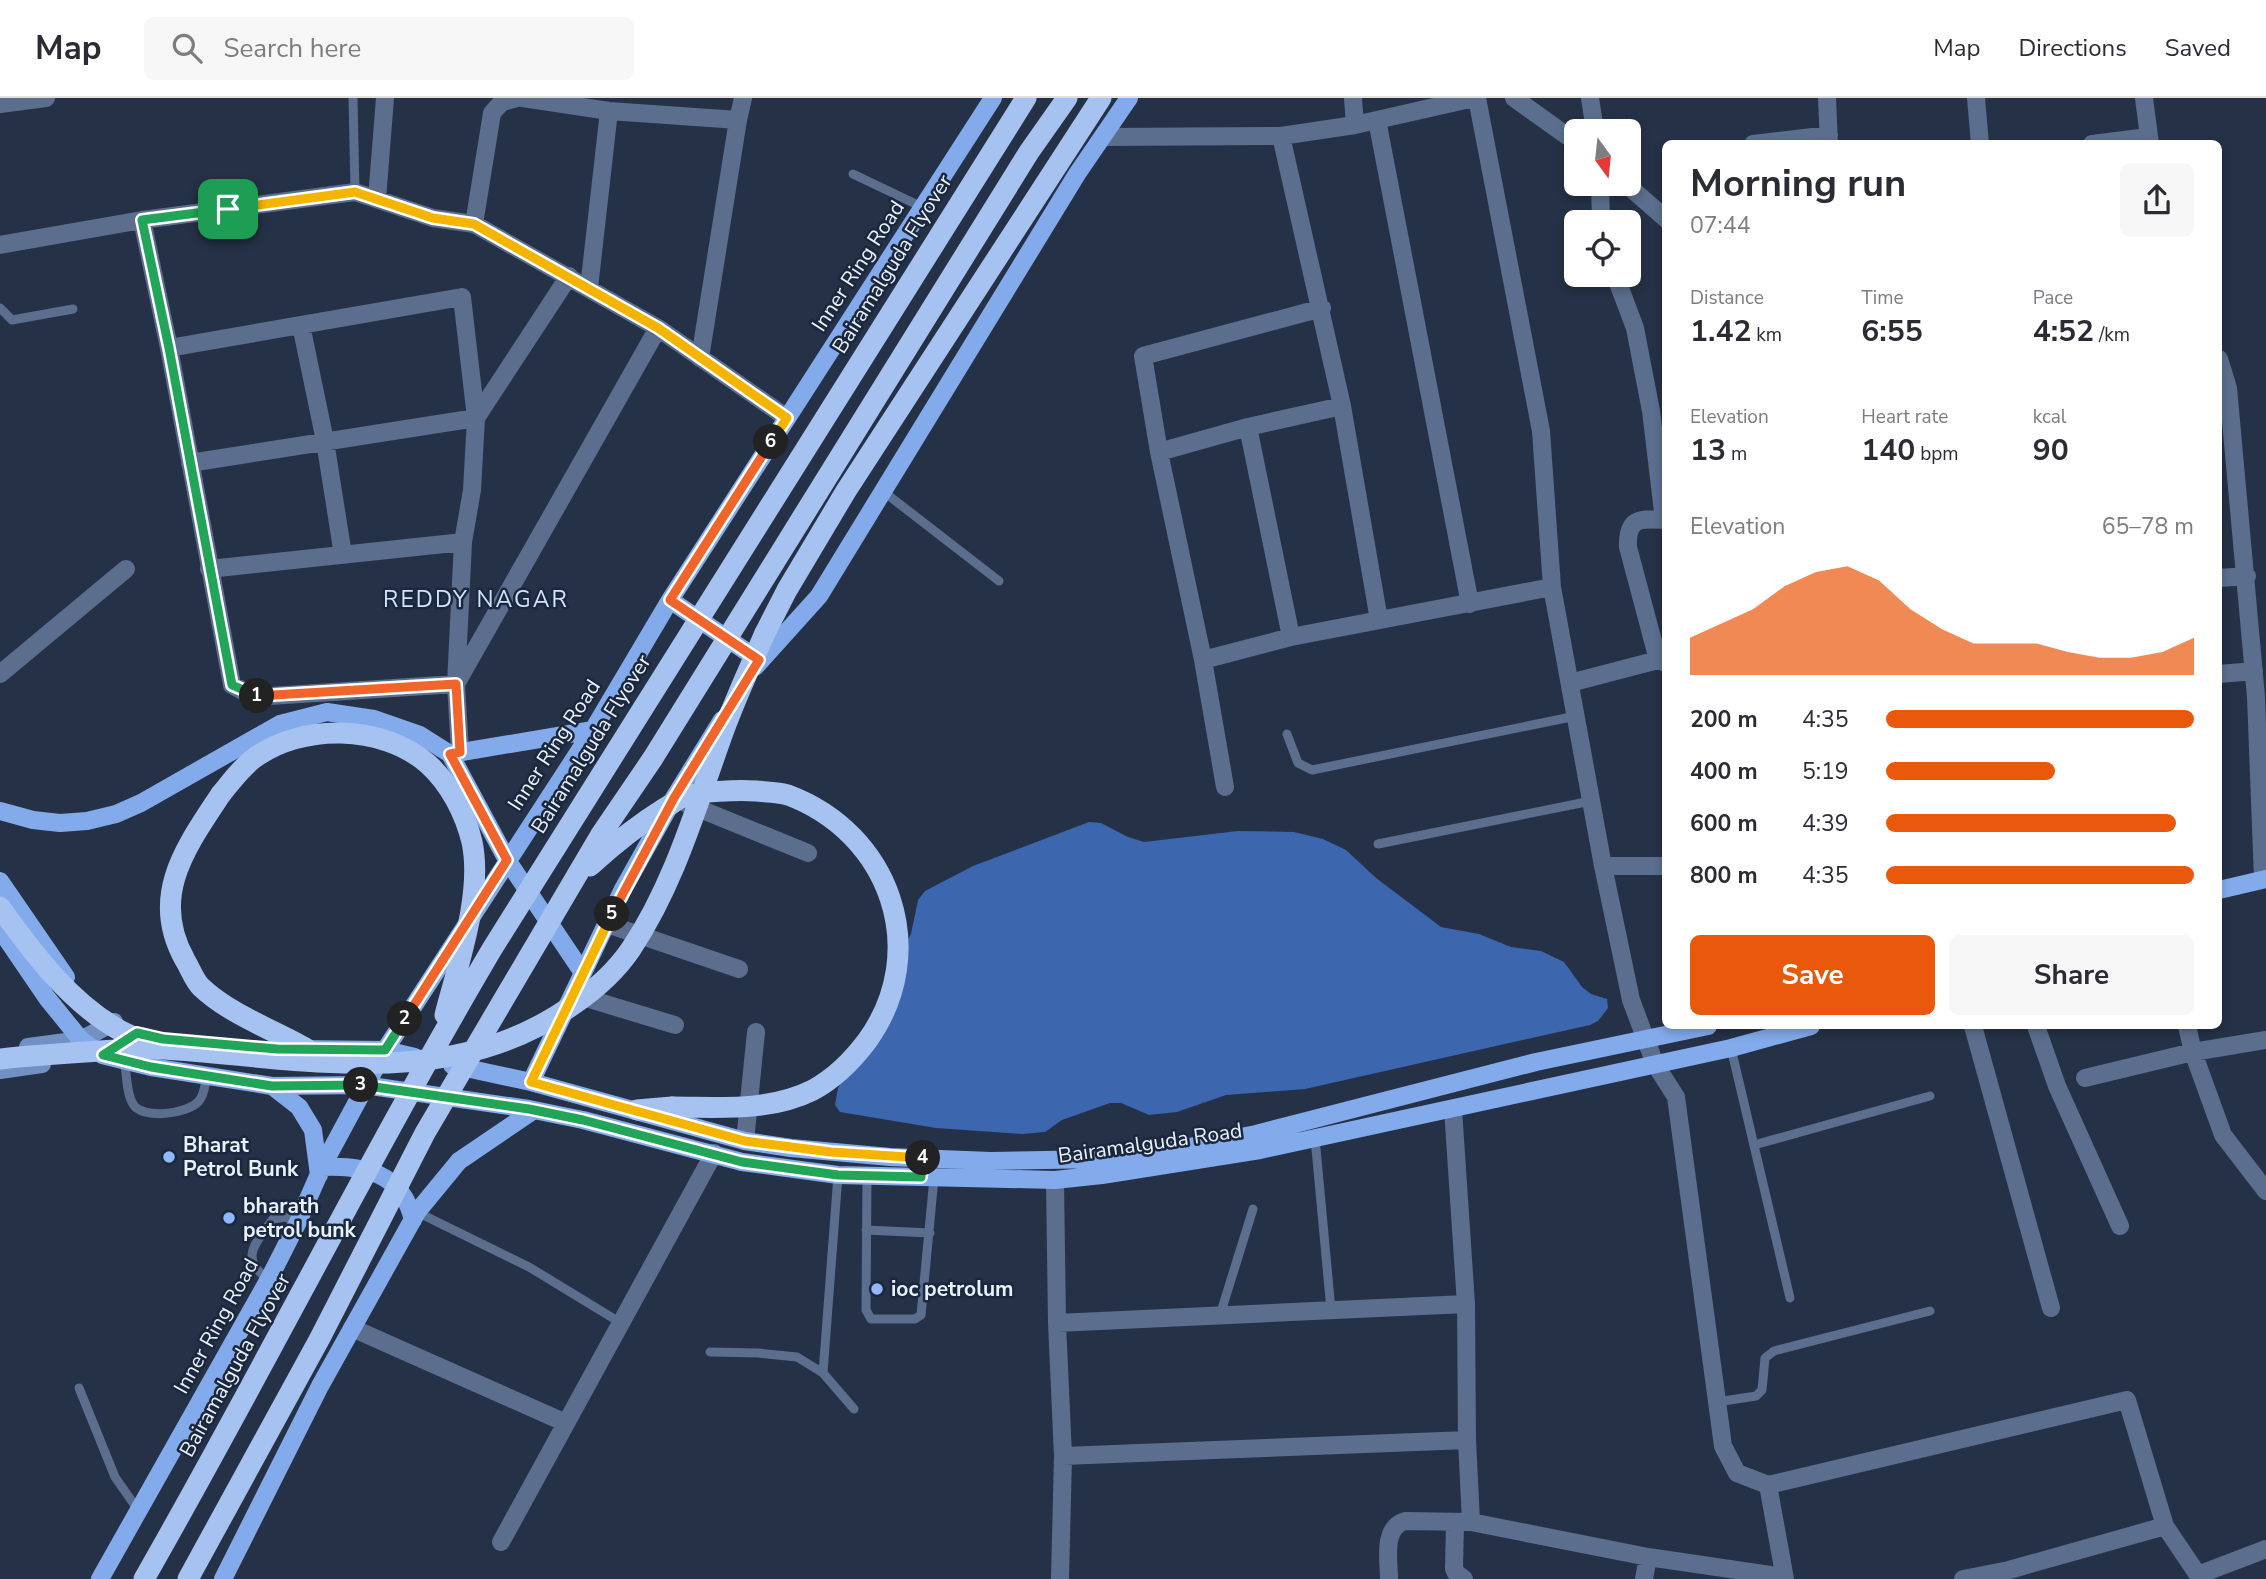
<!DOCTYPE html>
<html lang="en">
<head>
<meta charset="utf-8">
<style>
	:root { --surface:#fff; --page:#f7f7f7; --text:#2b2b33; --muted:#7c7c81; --line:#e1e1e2; --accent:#ea580c }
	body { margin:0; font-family:"Nunito Sans",sans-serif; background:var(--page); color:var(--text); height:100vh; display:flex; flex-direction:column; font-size:26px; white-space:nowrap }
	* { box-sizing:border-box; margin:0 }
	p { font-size:23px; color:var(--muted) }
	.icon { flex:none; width:38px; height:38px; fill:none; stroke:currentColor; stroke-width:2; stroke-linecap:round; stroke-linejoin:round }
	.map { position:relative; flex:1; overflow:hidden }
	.side { position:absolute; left:1662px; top:42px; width:560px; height:889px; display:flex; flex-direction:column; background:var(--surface); border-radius:10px; box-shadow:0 4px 10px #0003 }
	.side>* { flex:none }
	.needle { width:46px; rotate:165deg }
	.fabs { position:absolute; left:1564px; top:21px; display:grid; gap:14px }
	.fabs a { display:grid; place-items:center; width:77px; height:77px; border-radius:10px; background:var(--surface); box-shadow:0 4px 10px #0003; font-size:35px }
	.pin { position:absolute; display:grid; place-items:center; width:60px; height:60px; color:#fff; margin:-30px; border-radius:14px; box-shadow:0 4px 10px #0006 }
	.km { position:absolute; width:35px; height:35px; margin:-18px; border-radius:50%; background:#222; color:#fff; font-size:19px; line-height:35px; text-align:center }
	.round { display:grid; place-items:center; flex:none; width:74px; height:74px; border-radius:10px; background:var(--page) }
	.overview { display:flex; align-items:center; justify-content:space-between; height:119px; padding:0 28px }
	h1 { font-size:38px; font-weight:700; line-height:52px }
	.stats { display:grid; grid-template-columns:repeat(3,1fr); gap:10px; height:119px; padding:7px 28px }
	.stats div { display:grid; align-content:center }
	.stats b { font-size:30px; font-weight:700 }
	.stats small { font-size:19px; font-weight:400 }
	.stats p { font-size:19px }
	.chart { height:196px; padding:14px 28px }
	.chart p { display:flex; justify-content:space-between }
	.chart svg { width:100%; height:126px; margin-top:7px; fill:var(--accent); opacity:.7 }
	.primary-button { display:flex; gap:14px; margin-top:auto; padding:14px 28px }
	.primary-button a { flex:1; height:80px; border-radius:10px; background:var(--accent); color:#fff; font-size:28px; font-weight:700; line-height:80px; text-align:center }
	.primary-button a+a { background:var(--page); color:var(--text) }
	ul { padding:0 28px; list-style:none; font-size:23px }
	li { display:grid; grid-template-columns:112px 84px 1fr; align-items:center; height:52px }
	li i { height:18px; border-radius:9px; background:var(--accent) }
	header { display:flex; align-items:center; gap:42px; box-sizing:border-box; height:98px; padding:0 35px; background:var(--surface); border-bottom:2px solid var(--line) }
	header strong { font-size:33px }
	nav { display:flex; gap:38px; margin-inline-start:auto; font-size:24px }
	.search { width:490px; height:63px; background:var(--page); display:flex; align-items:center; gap:18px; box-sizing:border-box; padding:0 24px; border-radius:10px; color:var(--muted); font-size:26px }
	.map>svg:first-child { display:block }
	.water { fill:#3c66ad }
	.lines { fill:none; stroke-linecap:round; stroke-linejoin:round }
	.lane { stroke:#5b6e8e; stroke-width:9 }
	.street { stroke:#5b6e8e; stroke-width:18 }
	.secondary { stroke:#7290c2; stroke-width:18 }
	.primary { stroke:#83aaeb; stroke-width:18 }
	.highway { stroke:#a6c2f1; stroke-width:21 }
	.highway-bridge { stroke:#a6c2f1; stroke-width:21 }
	.split-1-casing { stroke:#fff; stroke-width:14 }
	.split-2-casing { stroke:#fff; stroke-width:14 }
	.split-3-casing { stroke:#fff; stroke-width:14 }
	.split-4-casing { stroke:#fff; stroke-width:14 }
	.split-5-casing { stroke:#fff; stroke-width:14 }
	.split-6-casing { stroke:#fff; stroke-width:14 }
	.split-7-casing { stroke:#fff; stroke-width:14 }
	.split-1 { stroke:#22a559; stroke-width:9 }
	.split-2 { stroke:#f0652b; stroke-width:9 }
	.split-3 { stroke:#22a559; stroke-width:9 }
	.split-4 { stroke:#22a559; stroke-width:9 }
	.split-5 { stroke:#f5b400; stroke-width:9 }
	.split-6 { stroke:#f0652b; stroke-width:9 }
	.split-7 { stroke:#f5b400; stroke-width:9 }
	.poi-dot { fill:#8fb8fd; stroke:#1b273c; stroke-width:2.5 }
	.labels { text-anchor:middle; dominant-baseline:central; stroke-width:5; stroke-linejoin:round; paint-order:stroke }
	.street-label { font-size:21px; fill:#e8f1fe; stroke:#1b273c }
	.poi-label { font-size:21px; font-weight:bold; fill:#e8f1fe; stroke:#1b273c; text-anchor:start }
	.neighbourhood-label { font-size:23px; letter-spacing:2px; fill:#d1e2fc; stroke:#1b273c }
</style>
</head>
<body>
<header>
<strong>Map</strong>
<div class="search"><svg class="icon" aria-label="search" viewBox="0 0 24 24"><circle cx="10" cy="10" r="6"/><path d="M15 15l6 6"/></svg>Search here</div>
<nav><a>Map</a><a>Directions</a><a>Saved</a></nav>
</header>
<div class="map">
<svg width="2266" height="1481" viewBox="0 0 2266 1481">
	<rect width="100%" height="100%" fill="#253146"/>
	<path class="water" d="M1089,724L1101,725L1128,739L1144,744L1238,733L1294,734L1323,741L1346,752L1376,780L1441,829L1479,836L1511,849L1541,853L1564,864L1582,889L1591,896L1607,901L1608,910L1598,923L1590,927L1305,991L1226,997L1177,1014L1149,1017L1121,1005H1110L1062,1022L1045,1034L1023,1036L936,1030L840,1014L835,1007L838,990L859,955L890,871L911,836L918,802L925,793L973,768Z"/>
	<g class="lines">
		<path class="lane" d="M353,0L355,94
			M853,76L922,109
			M0,210L12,222L73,211
			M884,394L999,483
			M1287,636L1298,665L1312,672L1576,618
			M1378,746L1591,703
			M1731,950L1790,1200
			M124,962C127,975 126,995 133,1006C142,1022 188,1016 199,1003C205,996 205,985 207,977
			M1315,1040L1331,1212
			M1754,1047L1930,998
			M838,1077L823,1275L854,1311
			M867,1078L866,1212L871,1221H915L921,1217L934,1080
			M417,1114L529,1169L621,1225
			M866,1132L930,1135
			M269,1181C237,1162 257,1143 273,1121L285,1119L298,1124
			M1220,1217L1253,1111
			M710,1254L758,1255L797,1259L823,1275
			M79,1290L115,1379L138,1412
			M1717,1304L1756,1298L1762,1292L1765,1260L1774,1253L1930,1213"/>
		<path class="street" d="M523,0L609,13L738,22L700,260
			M1353,0L1355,27
			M1477,0L1541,333L1552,489
			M1514,0L1577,45
			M1590,0L1595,33
			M1827,0L1829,46
			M1976,0L1980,46
			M2144,0L2150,46
			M0,6L46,0
			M738,22L743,0
			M1377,22L1470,506
			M1281,38L1342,308L1379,522
			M1103,39L1281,38L1355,27L1474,0
			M1753,46L1829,37
			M2092,46L2148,39
			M1600,86L1601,124
			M1626,86L1666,121
			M377,101L385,0
			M474,126L492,15L502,4L517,0
			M0,147L142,122
			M1615,177L1635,230L1651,313L1664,422
			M589,190L609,13
			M301,227L325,343L343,457
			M169,250L142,122L355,94L433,120L474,126L658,230
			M2219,261L2228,290L2256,599L2263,781
			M1159,354L1143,258L1322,210
			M190,365L476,320L569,178
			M209,471L463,444
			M2219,480L2247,478
			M1291,539L1248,329L1342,308
			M1203,562L1159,354L1248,329
			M1658,562L1628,449C1627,418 1641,421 1666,422
			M0,576L126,471
			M2219,576L2254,573
			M1570,585L1658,562L1666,565
			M460,654L456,586L463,444L472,392L476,320L462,199L169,250L232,587L254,599L456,586L658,230L787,320
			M1225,689L1203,562L1291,539L1552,489L1603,768L1631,902L1655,966L1676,999L1723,1348L1737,1375L1768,1387L2127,1302L2165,1428L2198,1477L2266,1451
			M685,705L808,755
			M1603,768H1666
			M607,826L739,871
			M573,896L675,927
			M1973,928L2051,1210
			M2036,928L2057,988L2120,1128
			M2266,942L2193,954L2223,1037L2266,1093
			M2085,980L2193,954L2187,928
			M1453,1011L1466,1206L1467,1342L1471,1424L1648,1459L1784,1479
			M745,1043L756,934
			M1055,1082L1057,1225L1063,1358L1060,1481
			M1057,1225L1466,1206
			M352,1230L566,1325
			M1063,1358L1467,1342
			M1768,1387L1785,1481
			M1455,1424L1454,1471L1456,1475L1464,1481
			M501,1444L714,1055
			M1389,1481C1389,1462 1382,1430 1405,1423L1471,1424
			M1644,1481L1648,1459
			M1963,1481L2009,1472L2165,1428"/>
		<path class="secondary" d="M28,949L81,942L114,924
			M0,972L42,966"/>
		<path class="primary" d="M670,502L759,562
			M755,569L819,498L1077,76L1129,0
			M450,656L593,632
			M0,713L33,722L60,725L87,723L116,716L141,705L280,626L327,614L374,621L420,637L450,656L507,762L583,875
			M0,783L66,879
			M2219,792L2266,781
			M0,831L47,900L81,942L102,957L151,969L272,988L364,987L529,1011L583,1022L742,1064L838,1077L1055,1082L1102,1077L1260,1052L1731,950L1811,928
			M293,951L385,952L415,959
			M452,967L531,984L745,1043L791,1050L890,1059L991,1063L1103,1061L1158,1055L1256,1036L1536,964L1708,928
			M531,984L622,793L674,700L722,622
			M272,988L299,1009L313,1032L319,1077
			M322,1069C365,1067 402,1075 413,1122
			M100,1481L269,1181L298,1124L322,1069L385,952L593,632L670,502L993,0
			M223,1481L320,1288L417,1114L459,1063L534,1012"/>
		<path class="highway" d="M765,535L787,492L846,393L1101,0
			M221,696C186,749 149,798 185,862C190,870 194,882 201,889C229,916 274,932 307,951
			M637,1012L672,1009"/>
		<path class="highway-bridge" d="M221,696C231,684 240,671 253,661C301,625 382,626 428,666C450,686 465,715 472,744C483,796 458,866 445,917
			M590,768C615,745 636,728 665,710C671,707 677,701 683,699C700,693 738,692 756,693C766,694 778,694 788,697C890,735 932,853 867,943C852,963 835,980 813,992C769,1014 719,1009 672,1009
			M0,809C33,855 70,905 121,933C132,939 145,943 156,948
			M0,961C33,957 67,955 100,953C121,952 143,949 164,951C303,960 452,995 574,906C596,891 616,873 631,851C675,785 697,706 724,632C736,599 751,567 765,535
			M144,1481C263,1273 370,1058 492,851L1026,0
			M188,1481L320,1240L425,1035L600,738L653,660L1029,54L1067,0"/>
	</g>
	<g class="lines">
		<g class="split-1-casing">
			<path id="split-1" d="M228,111L142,122L169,250L232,587L257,598"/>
		</g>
		<g class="split-2-casing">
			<path id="split-2" d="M257,598L456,586L460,654L450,656L507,762L405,921"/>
		</g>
		<g class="split-3-casing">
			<path id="split-3" d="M361,987L272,988L151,969L103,957L137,935L163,941L277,951L385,952L405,921"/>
		</g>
		<g class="split-4-casing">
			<path id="split-4" d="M361,987L529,1011L583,1022L742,1064L838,1077L921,1079L923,1060"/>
		</g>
		<g class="split-5-casing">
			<path id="split-5" d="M612,816L531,984L745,1043L831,1054L923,1060"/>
		</g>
		<g class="split-6-casing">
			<path id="split-6" d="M612,816L674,700L759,562L670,502L771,344"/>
		</g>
		<g class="split-7-casing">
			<path id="split-7" d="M228,111L355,94L433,120L474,126L658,230L787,320L771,344"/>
		</g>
		<use href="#split-1" class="split-1"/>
		<use href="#split-2" class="split-2"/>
		<use href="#split-3" class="split-3"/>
		<use href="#split-4" class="split-4"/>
		<use href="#split-5" class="split-5"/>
		<use href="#split-6" class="split-6"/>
		<use href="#split-7" class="split-7"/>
	</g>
	<g class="poi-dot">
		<circle cx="169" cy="1059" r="7"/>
		<circle cx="229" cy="1120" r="7"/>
		<circle cx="877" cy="1191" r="7"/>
	</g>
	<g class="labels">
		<g class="street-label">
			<text transform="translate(892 166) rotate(-58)">Bairamalguda Flyover</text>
			<text transform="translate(858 168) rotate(-57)">Inner Ring Road</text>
			<text transform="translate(591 646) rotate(-58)">Bairamalguda Flyover</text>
			<text transform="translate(554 647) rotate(-57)">Inner Ring Road</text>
			<text transform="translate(1150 1045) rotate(-8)">Bairamalguda Road</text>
			<text transform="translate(216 1228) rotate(-61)">Inner Ring Road</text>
			<text transform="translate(235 1267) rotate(-61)">Bairamalguda Flyover</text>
		</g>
		<g class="poi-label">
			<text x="183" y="1047">Bharat<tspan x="183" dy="24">Petrol Bunk</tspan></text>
			<text x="243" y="1108">bharath<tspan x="243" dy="24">petrol bunk</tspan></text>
			<text x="891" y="1191">ioc petrolum</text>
		</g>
		<g class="neighbourhood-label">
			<text x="476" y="501">REDDY NAGAR</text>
		</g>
	</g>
</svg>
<div class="fabs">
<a><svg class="needle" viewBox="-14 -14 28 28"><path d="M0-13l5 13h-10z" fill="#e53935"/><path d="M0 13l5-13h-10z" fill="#7c7c81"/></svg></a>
<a><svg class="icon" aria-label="locate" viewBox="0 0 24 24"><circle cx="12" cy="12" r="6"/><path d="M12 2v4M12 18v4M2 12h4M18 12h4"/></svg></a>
</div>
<div class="pin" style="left:228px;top:111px;background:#1e9e55"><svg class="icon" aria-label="arrive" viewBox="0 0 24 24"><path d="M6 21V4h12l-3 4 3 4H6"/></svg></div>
<b class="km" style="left:257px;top:598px">1</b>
<b class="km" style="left:405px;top:921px">2</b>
<b class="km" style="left:361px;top:987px">3</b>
<b class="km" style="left:923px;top:1060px">4</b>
<b class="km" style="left:612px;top:816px">5</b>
<b class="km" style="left:771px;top:344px">6</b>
<section class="side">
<div class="overview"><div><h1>Morning run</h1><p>07:44</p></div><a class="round"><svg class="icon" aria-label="share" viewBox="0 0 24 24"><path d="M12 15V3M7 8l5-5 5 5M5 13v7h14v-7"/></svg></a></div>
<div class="stats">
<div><p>Distance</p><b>1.42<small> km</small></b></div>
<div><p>Time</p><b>6:55</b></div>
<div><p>Pace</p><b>4:52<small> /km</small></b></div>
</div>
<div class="stats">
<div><p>Elevation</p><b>13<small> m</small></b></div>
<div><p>Heart rate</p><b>140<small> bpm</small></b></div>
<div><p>kcal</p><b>90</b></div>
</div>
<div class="chart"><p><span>Elevation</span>65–78 m</p>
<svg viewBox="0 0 160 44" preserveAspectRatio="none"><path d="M0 44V31L10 26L20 21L30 13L40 8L50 6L60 11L70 21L80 28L90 33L100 33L110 33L120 36L130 38L140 38L150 36L160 31V44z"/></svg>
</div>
<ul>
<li><b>200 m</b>4:35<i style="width:100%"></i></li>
<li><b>400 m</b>5:19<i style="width:55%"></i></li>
<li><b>600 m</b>4:39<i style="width:94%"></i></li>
<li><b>800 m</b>4:35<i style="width:100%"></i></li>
</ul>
<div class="primary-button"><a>Save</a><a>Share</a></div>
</section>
</div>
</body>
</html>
